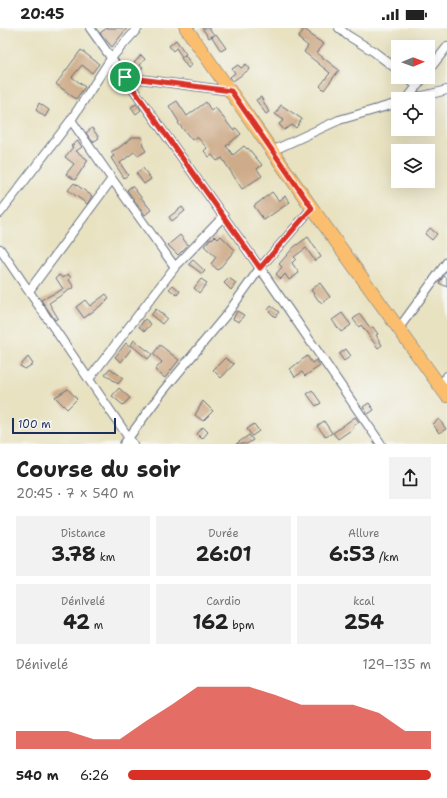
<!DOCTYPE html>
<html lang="fr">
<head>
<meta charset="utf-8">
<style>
	:root { --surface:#fff; --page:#f2f2f2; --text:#222; --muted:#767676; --accent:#d93025 }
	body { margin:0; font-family:"Shantell Sans",sans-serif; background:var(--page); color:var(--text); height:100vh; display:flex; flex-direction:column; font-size:15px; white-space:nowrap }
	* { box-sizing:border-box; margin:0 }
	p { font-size:13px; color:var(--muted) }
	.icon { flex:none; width:22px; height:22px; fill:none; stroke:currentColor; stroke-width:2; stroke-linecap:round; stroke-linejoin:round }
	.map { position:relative; height:416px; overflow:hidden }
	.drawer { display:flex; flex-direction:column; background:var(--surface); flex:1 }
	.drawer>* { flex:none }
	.needle { width:26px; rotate:89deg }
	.fabs { position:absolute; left:391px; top:12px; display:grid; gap:8px }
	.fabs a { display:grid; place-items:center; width:44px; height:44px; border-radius:0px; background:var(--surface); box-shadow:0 4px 16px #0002; font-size:20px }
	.scale { position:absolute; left:12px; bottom:10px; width:104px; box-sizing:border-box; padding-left:4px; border:2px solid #1b2f5e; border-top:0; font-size:11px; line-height:14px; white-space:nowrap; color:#1b2f5e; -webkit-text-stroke:3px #f6f6f2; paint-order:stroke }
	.pin { position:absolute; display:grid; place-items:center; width:34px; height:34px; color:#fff; margin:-17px; border:2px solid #fff; border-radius:50%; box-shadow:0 1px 4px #0007 }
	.round { display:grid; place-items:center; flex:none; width:42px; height:42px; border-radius:0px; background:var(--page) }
	.headline { display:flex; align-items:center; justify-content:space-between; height:68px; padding:0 16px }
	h1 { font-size:22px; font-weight:700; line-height:30px }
	.figures { display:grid; grid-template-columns:repeat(3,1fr); gap:6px; height:68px; padding:4px 16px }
	.figures div { display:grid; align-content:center; border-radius:0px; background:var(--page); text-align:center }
	.figures b { font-size:20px; font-weight:700 }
	.figures small { font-size:11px; font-weight:400 }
	.figures p { font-size:11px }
	.chart { height:112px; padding:8px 16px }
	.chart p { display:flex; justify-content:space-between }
	.chart svg { width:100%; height:72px; margin-top:4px; fill:var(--accent); opacity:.7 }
	ul { padding:0 16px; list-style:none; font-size:13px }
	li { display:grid; grid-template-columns:64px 48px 1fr; align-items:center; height:30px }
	li i { height:10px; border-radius:5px; background:var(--accent) }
	.status { display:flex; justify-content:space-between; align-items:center; height:28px; padding:0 20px; background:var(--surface); direction:ltr }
	.status svg { height:11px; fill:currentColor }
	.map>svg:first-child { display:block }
	.building { fill:#ceab89 }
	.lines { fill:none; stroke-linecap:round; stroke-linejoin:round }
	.minor-casing { stroke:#636e81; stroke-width:10 }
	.primary-casing { stroke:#636e81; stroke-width:14 }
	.minor { stroke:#fff; stroke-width:8 }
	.primary { stroke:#fabe6e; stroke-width:13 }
	.route-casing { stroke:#fff; stroke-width:8 }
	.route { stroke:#d93025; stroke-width:5 }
</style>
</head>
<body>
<div class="status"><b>20:45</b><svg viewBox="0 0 49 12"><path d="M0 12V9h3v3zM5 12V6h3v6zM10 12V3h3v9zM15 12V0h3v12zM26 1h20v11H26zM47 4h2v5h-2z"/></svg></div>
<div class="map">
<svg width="447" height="416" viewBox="0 0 447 416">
	<rect width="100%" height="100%" fill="#f6f6f2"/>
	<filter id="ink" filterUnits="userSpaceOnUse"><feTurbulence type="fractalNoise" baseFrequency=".025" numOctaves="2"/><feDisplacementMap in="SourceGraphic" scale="8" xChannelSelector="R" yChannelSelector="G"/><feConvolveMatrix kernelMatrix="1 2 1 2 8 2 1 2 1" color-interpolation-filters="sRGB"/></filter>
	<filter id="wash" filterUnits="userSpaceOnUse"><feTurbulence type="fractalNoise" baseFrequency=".012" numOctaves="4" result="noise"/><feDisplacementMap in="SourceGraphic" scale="16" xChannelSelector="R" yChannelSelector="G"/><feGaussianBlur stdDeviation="0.9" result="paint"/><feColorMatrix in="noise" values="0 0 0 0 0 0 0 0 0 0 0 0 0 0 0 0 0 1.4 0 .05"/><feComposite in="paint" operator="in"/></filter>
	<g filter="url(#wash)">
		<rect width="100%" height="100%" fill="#e8e2c1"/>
		<g id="blocks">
			<path class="building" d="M107,0H127L112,19L100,5Z
				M202,0H209L214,7L209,10Z
				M304,1L311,6L310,7L324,16L317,25L339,42L324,62L320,58L330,45L304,24L308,18L298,10Z
				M216,6L226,20L221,23L212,9Z
				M176,12L186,26L182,29L176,20L173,23L169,18Z
				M81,22L99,36L92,45L82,37L72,49L85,59L76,71L56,56Z
				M141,27L145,31L140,37L143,39L138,45L133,44L129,41Z
				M185,27L192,37L188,40L181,30Z
				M246,36L250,41L233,53L230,49L235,45L232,41L238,37L241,40Z
				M261,69L269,84L266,86L256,72Z
				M177,73L187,88L206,74L211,83L215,79L233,102L236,100L241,106L226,118L233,127L244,118L247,121L248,120L262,137L257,141L262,148L242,161L222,130L217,133L212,127L209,129L204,123L207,120L197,109L192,112L178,95L179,94L169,78Z
				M39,75L49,82L45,89L36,82Z
				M136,76L141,82L136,86L131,79Z
				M281,77L302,91L296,100L292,97L284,102L279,96L284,92L275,86Z
				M92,100L99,110L93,114L86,105Z
				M133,109H142L143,118L146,123L138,128L135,124H134L120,135L128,147L124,150L111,130L114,128L111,124L116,121H117Z
				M78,113L82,119L76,123L88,132L75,152L66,146L74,136L65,129L73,119L71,118Z
				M143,140L151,151L144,156L136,145Z
				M74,155L92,168L87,176L68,162Z
				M132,158L151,182L145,187L127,162Z
				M272,164L279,173L285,168L290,174L264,192L254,178Z
				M182,179L185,183L172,193L169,189Z
				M430,200L437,206L432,212L425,206Z
				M180,207L188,217L178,227L168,217Z
				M215,208L218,211L221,208L235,222L218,242L211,236L216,229L204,218L211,210L212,211Z
				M308,209L321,229L315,233L306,220L294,229L296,231L292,235L299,245L289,252L285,246L281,251L276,246L282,239L279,236L294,219Z
				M193,232L205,243L202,246L189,236Z
				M68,246L71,250L69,252L74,259L49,275L58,290L55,292L41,272L63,261L56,250L59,247L63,250Z
				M444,248L447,250V259L439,255Z
				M229,250L236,255L231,262L224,255Z
				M201,251L207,255L199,265L194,260Z
				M320,255L330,269L322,275L320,273H319L311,262Z
				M173,257L180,263L177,267L169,261Z
				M106,266L109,270L106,272L107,273L84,290L76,279L85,272L90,278Z
				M271,278L279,284L275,289L268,282Z
				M156,281L167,290L162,296L151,287Z
				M237,283L244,287L239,294L233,291Z
				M342,285L351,297L341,304L332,292Z
				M360,286L371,301L373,299L378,306L376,307L382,317L378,320L361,297L359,299L353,291Z
				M145,291L151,296L145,303L139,299Z
				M134,312L152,326L148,331L131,317Z
				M126,315L132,320L121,334L115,329Z
				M160,317L179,332L165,350L155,342L162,334L153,326Z
				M346,321L351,328L344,333L339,326Z
				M307,328L312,335L316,332L320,338L305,348L302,344L295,349L290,341Z
				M28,329L33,336L25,341L20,338Z
				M225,330L234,336L221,350L213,342Z
				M110,340L123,350L118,356L105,346Z
				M119,360L130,370L123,377L112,368Z
				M68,361L77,371L67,381L55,369Z
				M312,362L321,375L316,378L307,366Z
				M203,373L213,383L203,393L195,387Z
				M369,375L374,382L368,386L363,379Z
				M355,389L359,394L353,398L354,400L338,411L333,405Z
				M439,391L446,401L439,405L433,396Z
				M324,393L332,405L326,409L317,398Z
				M254,396L259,403L252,408L247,401Z
				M203,399L208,404L202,411L197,406Z
				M249,407L253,412L247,416H236Z"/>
		</g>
	</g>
	<g filter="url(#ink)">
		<use href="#blocks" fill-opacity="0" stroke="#636e81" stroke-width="1"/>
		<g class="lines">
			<g class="minor-casing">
				<path id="minor" d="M90,0L260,240L381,416
					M339,0L347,7L373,23L398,42
					M428,43L447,19
					M125,49L231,63
					M406,49L417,58
					M407,71L424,49
					M411,71L447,62
					M71,92L112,151L175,239
					M272,123L339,92L398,75
					M0,185L71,92L112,29L138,0
					M0,221L133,416
					M29,263L112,151
					M399,300L447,234
					M89,351L175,239L224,188
					M440,358L447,348
					M124,416L163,363L227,286L260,240L312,180"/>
			</g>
			<g class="primary-casing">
				<path id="primary" d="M186,0L312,180L447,368"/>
			</g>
			<use href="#minor" class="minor"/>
			<use href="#primary" class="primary"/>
		</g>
	</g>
	<g class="lines" filter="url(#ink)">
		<g class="route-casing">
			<path id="route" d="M125,49L231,63L312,180L260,240Z"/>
		</g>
		<use href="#route" class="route"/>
	</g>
</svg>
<div class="fabs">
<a><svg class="needle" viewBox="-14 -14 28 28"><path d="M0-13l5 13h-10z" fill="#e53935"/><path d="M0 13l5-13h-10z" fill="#767676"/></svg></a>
<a><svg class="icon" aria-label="locate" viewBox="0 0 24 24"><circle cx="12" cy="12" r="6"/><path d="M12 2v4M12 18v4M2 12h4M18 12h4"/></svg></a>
<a><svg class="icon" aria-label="layers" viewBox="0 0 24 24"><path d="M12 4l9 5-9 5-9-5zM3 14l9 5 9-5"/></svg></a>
</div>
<div class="scale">100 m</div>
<div class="pin" style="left:125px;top:49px;background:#1e9e55"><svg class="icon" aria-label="arrive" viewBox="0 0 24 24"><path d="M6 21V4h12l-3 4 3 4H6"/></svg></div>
</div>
<section class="drawer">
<div class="headline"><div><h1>Course du soir</h1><p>20:45 · 7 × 540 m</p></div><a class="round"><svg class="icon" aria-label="share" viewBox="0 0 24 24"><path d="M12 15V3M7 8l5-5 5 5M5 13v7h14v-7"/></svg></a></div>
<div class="figures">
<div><p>Distance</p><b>3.78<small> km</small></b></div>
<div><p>Durée</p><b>26:01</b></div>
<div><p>Allure</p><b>6:53<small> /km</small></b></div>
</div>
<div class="figures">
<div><p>Dénivelé</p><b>42<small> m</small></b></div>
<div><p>Cardio</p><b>162<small> bpm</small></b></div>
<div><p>kcal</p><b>254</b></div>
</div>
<div class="chart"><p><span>Dénivelé</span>129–135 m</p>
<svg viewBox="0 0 160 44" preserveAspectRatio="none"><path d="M0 44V33L10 33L20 33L30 38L40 38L50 27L60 17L70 6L80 6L90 6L100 11L110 17L120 17L130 17L140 22L150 33L160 33V44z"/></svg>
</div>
<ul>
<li><b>540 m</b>6:26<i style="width:100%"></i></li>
</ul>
</section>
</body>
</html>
